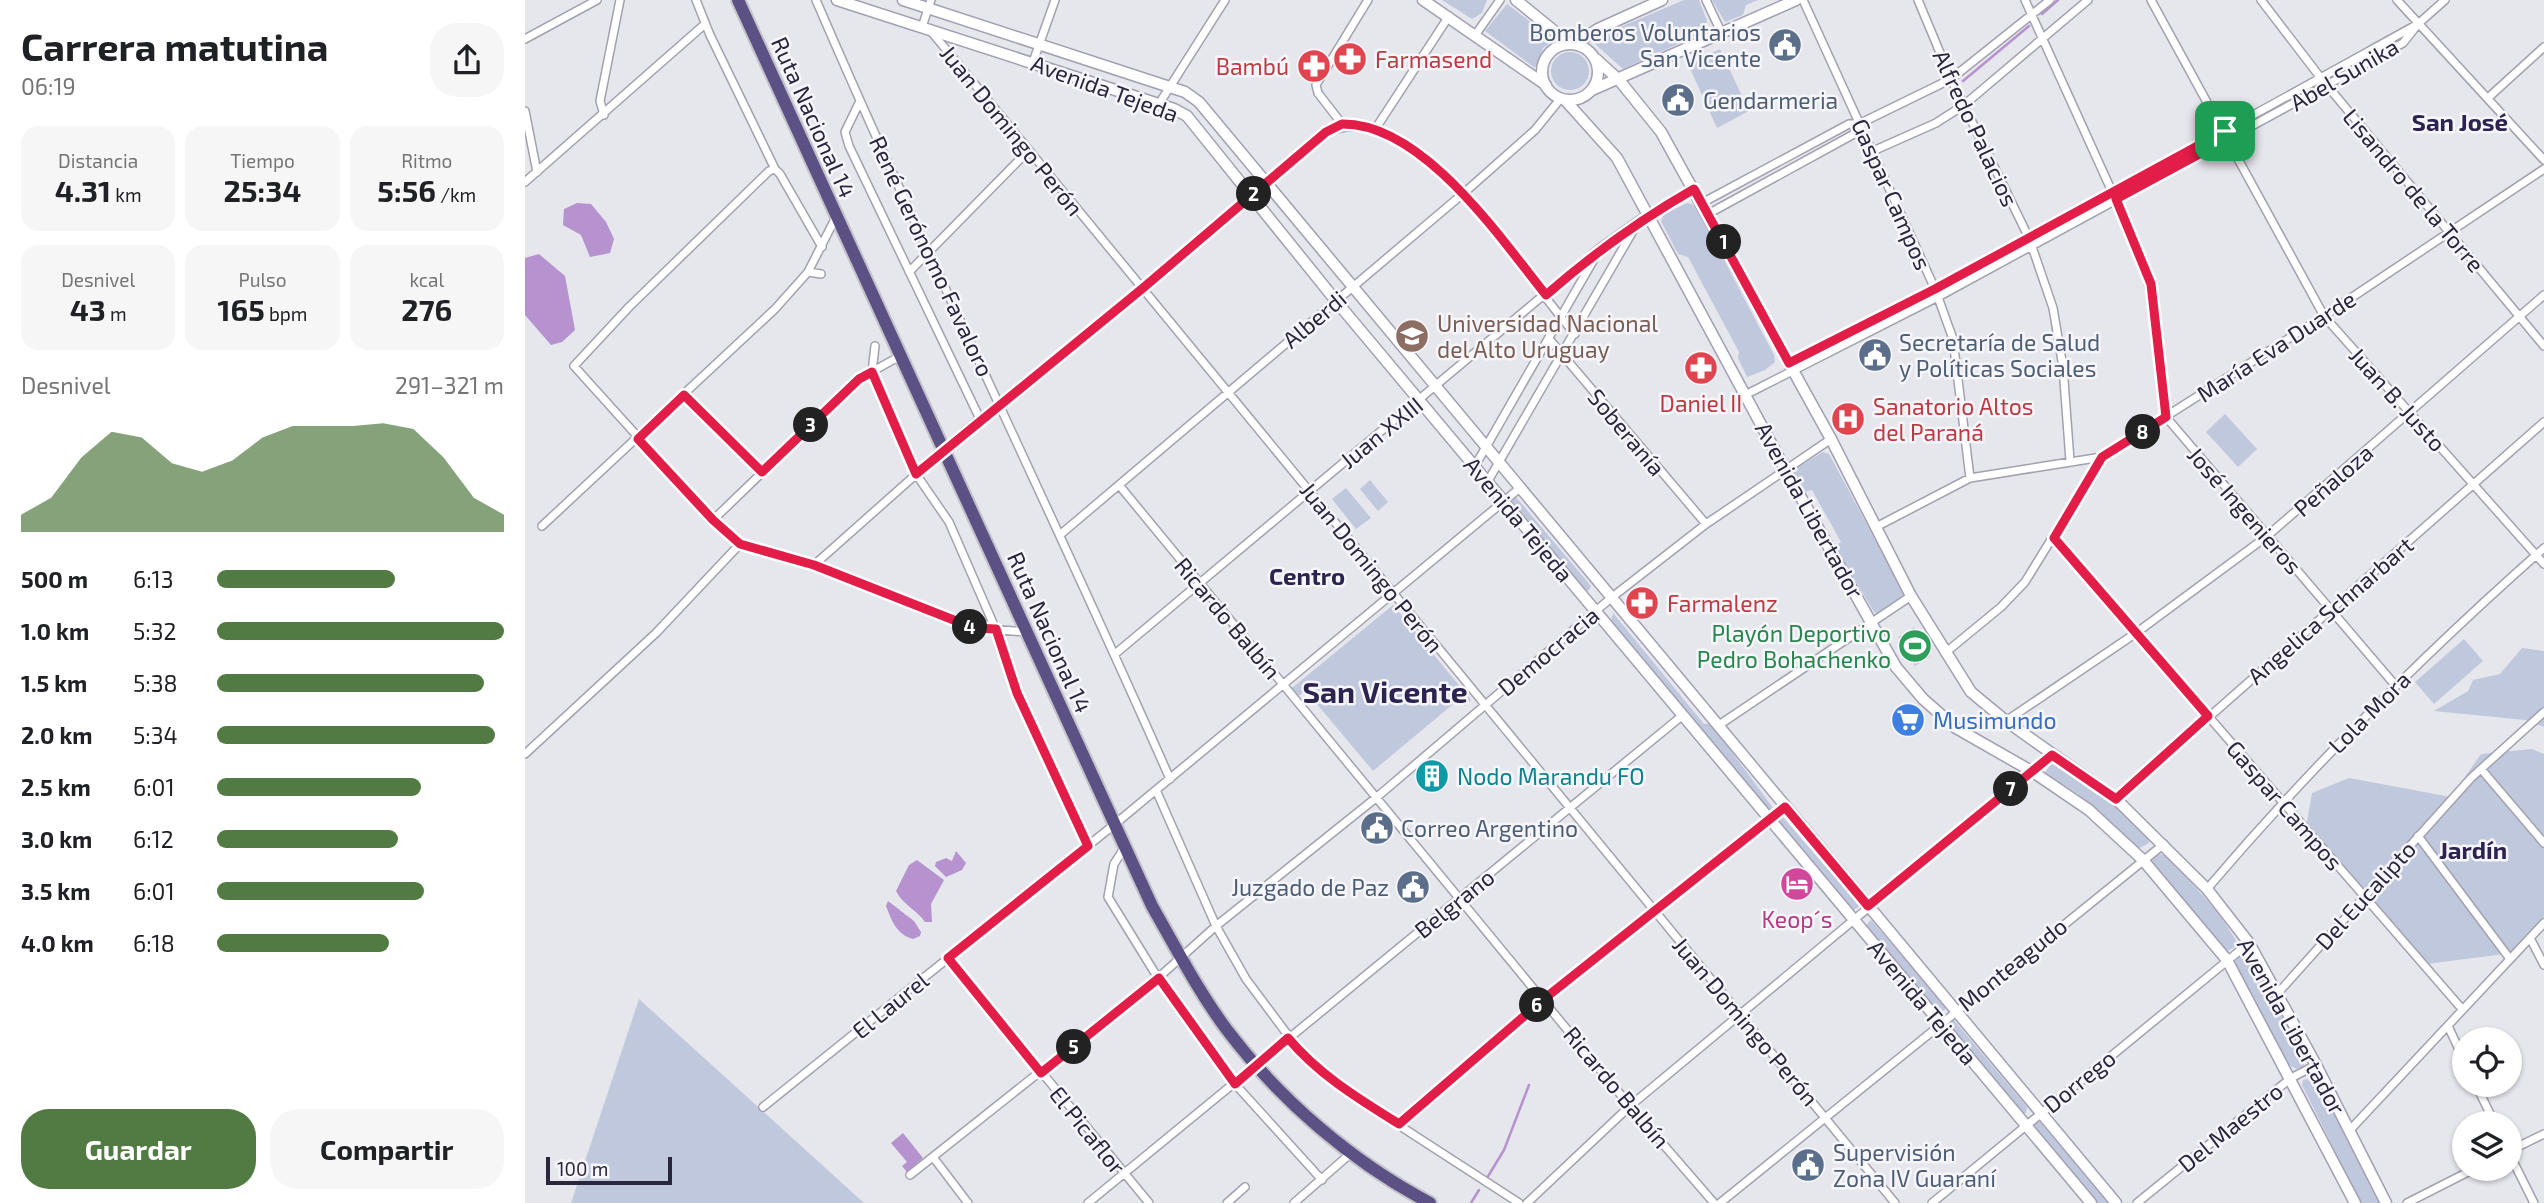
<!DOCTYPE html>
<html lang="es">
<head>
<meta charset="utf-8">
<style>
	:root { --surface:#fff; --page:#f6f6f6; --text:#202124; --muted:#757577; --accent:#527b43 }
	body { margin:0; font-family:"Exo 2",sans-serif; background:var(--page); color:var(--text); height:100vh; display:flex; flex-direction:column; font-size:26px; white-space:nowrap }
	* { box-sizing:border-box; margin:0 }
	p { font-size:23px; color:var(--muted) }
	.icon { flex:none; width:38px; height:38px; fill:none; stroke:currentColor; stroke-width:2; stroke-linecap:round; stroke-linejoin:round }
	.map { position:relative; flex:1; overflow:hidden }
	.details { display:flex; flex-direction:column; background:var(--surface); width:525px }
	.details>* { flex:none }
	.controls { position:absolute; left:1927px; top:1027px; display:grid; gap:14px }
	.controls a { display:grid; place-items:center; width:70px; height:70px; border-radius:50%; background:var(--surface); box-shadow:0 2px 5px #0004; font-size:35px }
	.scale { position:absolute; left:21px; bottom:18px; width:126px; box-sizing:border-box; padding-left:7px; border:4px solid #2a263e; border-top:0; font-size:19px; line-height:24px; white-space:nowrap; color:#2a263e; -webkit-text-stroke:5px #f6f6fa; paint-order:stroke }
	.pin { position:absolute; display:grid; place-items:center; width:60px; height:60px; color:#fff; margin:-30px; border-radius:14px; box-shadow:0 4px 10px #0006 }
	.km { position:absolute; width:35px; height:35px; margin:-18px; border-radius:50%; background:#222; color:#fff; font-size:19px; line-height:35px; text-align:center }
	.round { display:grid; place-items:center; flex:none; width:74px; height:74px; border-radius:28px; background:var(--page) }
	.head { display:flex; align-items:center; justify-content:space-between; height:119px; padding:0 21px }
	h1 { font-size:38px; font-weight:700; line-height:52px }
	.figures { display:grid; grid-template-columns:repeat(3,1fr); gap:10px; height:119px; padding:7px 21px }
	.figures div { display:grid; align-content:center; border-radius:18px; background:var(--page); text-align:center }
	.figures b { font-size:30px; font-weight:700 }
	.figures small { font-size:19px; font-weight:400 }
	.figures p { font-size:19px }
	.chart { height:196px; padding:14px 21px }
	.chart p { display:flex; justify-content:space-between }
	.chart svg { width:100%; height:126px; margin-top:7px; fill:var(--accent); opacity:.7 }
	.primary-button { display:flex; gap:14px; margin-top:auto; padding:14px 21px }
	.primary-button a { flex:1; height:80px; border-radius:28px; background:var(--accent); color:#fff; font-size:28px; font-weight:700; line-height:80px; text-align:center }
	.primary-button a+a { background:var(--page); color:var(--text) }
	ul { padding:0 21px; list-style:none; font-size:23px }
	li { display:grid; grid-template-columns:112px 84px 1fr; align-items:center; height:52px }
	li i { height:18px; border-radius:9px; background:var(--accent) }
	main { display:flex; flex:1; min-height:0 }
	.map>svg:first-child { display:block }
	.green { fill:#c0c8dd }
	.water { fill:#b692ce }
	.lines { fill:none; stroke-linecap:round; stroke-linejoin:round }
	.stream { stroke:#b692ce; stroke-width:2.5 }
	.minor-casing { stroke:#a2a1ae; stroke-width:10 }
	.secondary-casing { stroke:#a19fb2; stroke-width:13 }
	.trunk-casing { stroke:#c3c2c9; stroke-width:16 }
	.minor { stroke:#fff; stroke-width:7 }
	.secondary { stroke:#fff; stroke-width:10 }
	.trunk { stroke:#5c5184; stroke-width:12 }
	.route-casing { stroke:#fff; stroke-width:14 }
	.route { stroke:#e11d48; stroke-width:9 }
	.labels { text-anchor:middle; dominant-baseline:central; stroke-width:5; stroke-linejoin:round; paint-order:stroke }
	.service-label { font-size:23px; fill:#4e5e75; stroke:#f6f6fa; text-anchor:start }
	.health-label { font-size:23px; fill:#be3a42; stroke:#f6f6fa; text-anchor:start }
	.street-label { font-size:23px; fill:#2a263e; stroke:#f6f6fa }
	.education-label { font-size:23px; fill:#785e54; stroke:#f6f6fa; text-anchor:start }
	.leisure-label { font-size:23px; fill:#27864d; stroke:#f6f6fa; text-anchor:end }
	.shop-label { font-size:23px; fill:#366cbe; stroke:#f6f6fa; text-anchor:start }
	.culture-label { font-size:23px; fill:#0d838f; stroke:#f6f6fa; text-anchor:start }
	.hotel-label { font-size:23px; fill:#b23c85; stroke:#f6f6fa }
	.neighbourhood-label { font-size:24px; font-weight:bold; fill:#2c234f; stroke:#f6f6fa }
	.district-label { font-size:30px; font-weight:bold; fill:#2c234f; stroke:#f6f6fa }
</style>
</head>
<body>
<main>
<section class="details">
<div class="head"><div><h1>Carrera matutina</h1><p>06:19</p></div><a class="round"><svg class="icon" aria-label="share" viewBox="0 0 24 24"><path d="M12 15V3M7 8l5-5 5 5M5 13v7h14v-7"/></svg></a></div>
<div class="figures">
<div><p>Distancia</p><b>4.31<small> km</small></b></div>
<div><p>Tiempo</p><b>25:34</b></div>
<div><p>Ritmo</p><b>5:56<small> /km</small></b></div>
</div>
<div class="figures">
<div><p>Desnivel</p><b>43<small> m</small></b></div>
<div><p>Pulso</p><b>165<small> bpm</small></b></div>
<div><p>kcal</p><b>276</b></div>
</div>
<div class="chart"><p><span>Desnivel</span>291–321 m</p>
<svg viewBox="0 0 160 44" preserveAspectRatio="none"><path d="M0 44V38L10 32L20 18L30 9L40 11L50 20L60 23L70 19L80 11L90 7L100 7L110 7L120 6L130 8L140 18L150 32L160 38V44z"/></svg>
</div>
<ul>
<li><b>500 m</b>6:13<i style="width:62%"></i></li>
<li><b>1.0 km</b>5:32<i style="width:100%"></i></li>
<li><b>1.5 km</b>5:38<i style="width:93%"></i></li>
<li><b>2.0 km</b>5:34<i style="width:97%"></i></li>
<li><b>2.5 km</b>6:01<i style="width:71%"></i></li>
<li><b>3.0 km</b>6:12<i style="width:63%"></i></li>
<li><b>3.5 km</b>6:01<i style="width:72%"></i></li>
<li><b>4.0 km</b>6:18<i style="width:60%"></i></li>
</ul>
<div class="primary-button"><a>Guardar</a><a>Compartir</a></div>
</section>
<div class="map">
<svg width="2019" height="1203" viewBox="0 0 2019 1203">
	<rect width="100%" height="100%" fill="#e6e6ed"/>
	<path class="green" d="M917,0H962L957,13L947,19Z
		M1159,0H1174L1182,21L1179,32L1098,69L1069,43L1072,37Z
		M1187,0H1233L1221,5L1218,15L1200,22Z
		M982,4L1029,40L1018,48L1010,68L960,31Z
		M1195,49L1224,111L1192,128L1163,64Z
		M1026 71a19 19 0 1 1 38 0a19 19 0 1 1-38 0Z
		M1162,203L1170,205L1249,355L1250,362L1240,370L1222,377L1213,358L1214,352L1163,257L1153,254L1136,221L1139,214Z
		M1700,414L1732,449L1713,467L1681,432Z
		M1298,452L1304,454L1379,593L1378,597L1353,614L1349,612L1310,546L1316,542L1287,490L1279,492L1269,475L1270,469Z
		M845,480L863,502L853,511L835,489Z
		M821,488L846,518L831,529L807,499Z
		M991,497L1066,586L1064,590L1061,591L987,501V498Z
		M868,605L946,700L940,706L933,700L848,771L781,691L773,696L767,688Z
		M1088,613L1179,724H1186L1249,809L1243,810L1086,621Z
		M1389,627L1406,656L1390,666L1373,637Z
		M1939,639L1958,661L1909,704L1890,682Z
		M1997,648L2019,651V727L2000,720L1909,711L1943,691L1948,680L1975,674Z
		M2007,749L2019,754V920L1987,953L1902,964L1782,822L1787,793L1824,778L1926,797L1956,754Z
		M1526,763C1562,772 1595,812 1623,835L1624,843L1613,849L1553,794L1520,773Z
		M1256,815L1335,906L1327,911L1251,821Z
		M1634,854L1640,855C1666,882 1693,909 1712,942L1711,946L1703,951L1698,948C1684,928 1630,879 1627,859Z
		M1346,920L1422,1008L1415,1013L1340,926Z
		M1715,954H1726L1779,1058V1066L1772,1069L1764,1065L1712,969L1709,964Z
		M114,999L339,1203H46Z
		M1428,1019L1502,1107L1501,1113L1497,1114L1423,1024Z
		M1788,1078L1792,1080L1854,1203H1836L1777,1085L1778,1080Z
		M1511,1119L1515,1122L1583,1203H1573L1507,1124Z"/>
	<path class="water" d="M52,203L66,204L81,222L89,239L85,253L65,257L56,235L38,225L39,209Z
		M14,254L40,276L50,330L37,342L26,345L0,315V258Z
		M431,851L441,863L437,870L421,877L410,866L411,862L421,858L427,861Z
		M392,860L419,880L406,904L407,922H400C393,911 378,905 371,891L384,865Z
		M363,901L389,921L396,932L395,936L388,939C371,934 367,921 361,906Z
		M378,1133L398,1158L382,1172L377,1166L382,1162L366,1143Z"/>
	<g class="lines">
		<path class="stream" d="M1517,14L1533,0
			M1438,81L1504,26
			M962,1178L979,1150L1004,1085
			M946,1203L954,1190"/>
		<g class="minor-casing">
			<path id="minor" d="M171,0L185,35L250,169L255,174L297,247
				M291,0C404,262 530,518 645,779
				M1181,0L1197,34
				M1278,0L1410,289L1428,339L1445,478
				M1393,0L1426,79L1504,238L1528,308L1538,367L1545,461
				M1500,0L1618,260L1631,316L1641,417L1870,685
				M1626,0L1799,316L2019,564
				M1736,0L1795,77L2019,346
				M1872,0L2019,160
				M397,27L406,0
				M405,30L1370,1203
				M951,34L975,0
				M0,39L72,0
				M508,62L530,0
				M1964,97L2019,47
				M335,101L320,132L324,146L455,419
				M634,104L700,0
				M0,111L12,172
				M79,115L75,101L95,0
				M817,124L793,93L791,85L843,0
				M851,128L924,16
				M1348,151L1411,123L1439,105L1563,0
				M0,182L180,24
				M1177,203L1324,124L1336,123L1426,79L1525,0
				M1183,214L1329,134L1331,125
				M283,272L296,274
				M384,272L503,151
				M1025,340L1181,524
				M350,346L347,372L391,474L424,522L471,630L492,693L563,846
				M375,356L334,379L188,520L215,544L289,565L411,615L449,628L501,632
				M1264,363C1477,255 1685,139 1893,24L1920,0
				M1222,394L1413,297L1802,85L1878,43L1893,24
				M159,395L237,473
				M950,466L1072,254
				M963,481L1112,224
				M594,485L1105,1106L1189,1203
				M188,520L49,366L104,307L244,171L250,169
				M17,526L250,309L283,272L311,217
				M1351,527L1445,478L1577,457L1799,316L2019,169
				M536,534L940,192L1010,130L1036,98
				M1529,538L1937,1009
				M289,565L440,431L618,288L801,133C889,90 1000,279 1050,334
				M1420,653L1476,607L1500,582L1577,457
				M590,654L1076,247L1114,220L1169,189
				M1481,721L1611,633L1741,537L2019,295
				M1194,725L1386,596
				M0,754L131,633L215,544
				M1956,769L2019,843
				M631,790L691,926L721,979L780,1058L821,1091L994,1203
				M1591,799L2019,422
				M1893,836L1985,959
				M600,847L589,864L583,897L633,978L710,1084L797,1180
				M1682,889C1786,767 1899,654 2019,548
				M2005,938L2019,965
				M423,958L624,1203
				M1753,993L1946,778L2019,712
				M1923,1026L1939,1060
				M1951,1085L1970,1124
				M238,1107L590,824L996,487
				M875,1124L1019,999L1260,807
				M1824,1131L2019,923
				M1984,1151L2019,1134
				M1984,1153L2009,1203
				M408,1157L443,1203
				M385,1175L633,978L691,926L852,797L1086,598L1181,524L1306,439
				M563,1203L1158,715
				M702,1203L720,1187
				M769,1203L825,1154
				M1002,1203L1105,1106L1527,755
				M1195,1203L1639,844
				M1407,1203L1724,943
				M1612,1203L1766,1078L1791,1065
				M1882,1203L1949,1169"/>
		</g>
		<g class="secondary-casing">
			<path id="secondary" d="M312,0L649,109L662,116L811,301L1566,1203
				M378,0L660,92L674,102L1591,1203
				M898,0L1021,85
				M991,0L1045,44
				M1017 72a28 28 0 1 1 56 0a28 28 0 1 1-56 0Z
				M1050,44L1073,29L1137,0
				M1071,59L1094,80L1136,132L1306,439L1386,596L1446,692L1481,721L1591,799L1682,889L1724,943L1791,1065L1861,1203
				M1067,90L1271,0
				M1040,100L1092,158L1260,469L1371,667L1398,699L1431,728L1508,772L1564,810L1618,860L1702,960L1830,1203"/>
		</g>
		<g class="trunk-casing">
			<path id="trunk" d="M213,0L627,906C651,948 673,991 702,1030C755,1100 827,1162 905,1203"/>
		</g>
		<use href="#minor" class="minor"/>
		<use href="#secondary" class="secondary"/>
		<use href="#trunk" class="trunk"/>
	</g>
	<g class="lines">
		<g class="route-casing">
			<path id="route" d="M817,124C898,123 975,238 1021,295C1069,253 1113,221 1169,189L1264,363L1410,289L1700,131L1704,138L1591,199L1626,284L1641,417L1577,457L1529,538L1683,716L1591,799L1527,755L1343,906L1260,807L1019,999L874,1124C834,1099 794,1075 763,1038L710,1084L634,978L516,1073L423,958L563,846L492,693L471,629L449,628L289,565L215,544L188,520L113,439L159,395L237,472L334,379L347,372L391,474L618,288L801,132Z"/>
		</g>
		<use href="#route" class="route"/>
	</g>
	<defs>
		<g id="civic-disc" transform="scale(1.75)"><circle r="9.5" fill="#5c6f8a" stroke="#f6f6fa"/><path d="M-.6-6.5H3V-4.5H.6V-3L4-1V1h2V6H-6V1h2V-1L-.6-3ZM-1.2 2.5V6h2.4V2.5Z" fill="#fff"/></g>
		<g id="pharmacy-disc" transform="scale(1.75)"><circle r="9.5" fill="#e0444e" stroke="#f6f6fa"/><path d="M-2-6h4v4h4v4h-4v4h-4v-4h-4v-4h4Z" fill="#fff"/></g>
		<g id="university-disc" transform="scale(1.75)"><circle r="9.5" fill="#8d6e63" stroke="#f6f6fa"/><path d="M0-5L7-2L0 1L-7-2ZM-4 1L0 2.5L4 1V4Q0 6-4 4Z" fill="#fff"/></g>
		<g id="hospital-disc" transform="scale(1.75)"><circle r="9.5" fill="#e0444e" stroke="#f6f6fa"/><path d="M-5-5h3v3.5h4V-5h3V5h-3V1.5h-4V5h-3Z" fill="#fff"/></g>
		<g id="stadium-disc" transform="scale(1.75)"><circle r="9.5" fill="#2e9e5b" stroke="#f6f6fa"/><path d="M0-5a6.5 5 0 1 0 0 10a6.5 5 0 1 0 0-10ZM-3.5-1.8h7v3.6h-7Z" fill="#fff"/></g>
		<g id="supermarket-disc" transform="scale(1.75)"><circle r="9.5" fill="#3f7fe0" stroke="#f6f6fa"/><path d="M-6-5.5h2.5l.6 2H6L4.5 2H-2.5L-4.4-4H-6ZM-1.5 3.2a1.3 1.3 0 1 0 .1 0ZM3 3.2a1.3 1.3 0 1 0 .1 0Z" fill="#fff"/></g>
		<g id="building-disc" transform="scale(1.75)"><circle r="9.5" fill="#0f9aa8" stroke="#f6f6fa"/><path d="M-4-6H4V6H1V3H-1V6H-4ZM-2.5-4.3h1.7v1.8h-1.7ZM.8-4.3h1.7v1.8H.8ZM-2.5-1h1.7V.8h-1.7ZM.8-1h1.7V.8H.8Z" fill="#fff"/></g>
		<g id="hotel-disc" transform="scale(1.75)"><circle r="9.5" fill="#d1479c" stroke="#f6f6fa"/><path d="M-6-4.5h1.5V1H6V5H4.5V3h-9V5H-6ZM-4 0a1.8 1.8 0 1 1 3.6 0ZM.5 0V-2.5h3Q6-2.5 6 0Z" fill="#fff"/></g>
	</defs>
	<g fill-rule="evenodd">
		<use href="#civic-disc" x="1260" y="45"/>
		<use href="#pharmacy-disc" x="825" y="59"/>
		<use href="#pharmacy-disc" x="789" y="66"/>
		<use href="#civic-disc" x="1153" y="100"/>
		<use href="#university-disc" x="887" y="336"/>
		<use href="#civic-disc" x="1350" y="355"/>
		<use href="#pharmacy-disc" x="1176" y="368"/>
		<use href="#hospital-disc" x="1323" y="419"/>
		<use href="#pharmacy-disc" x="1117" y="603"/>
		<use href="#stadium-disc" x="1390" y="646"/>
		<use href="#supermarket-disc" x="1383" y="720"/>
		<use href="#building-disc" x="907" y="776"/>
		<use href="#civic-disc" x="852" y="828"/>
		<use href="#hotel-disc" x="1272" y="884"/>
		<use href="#civic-disc" x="888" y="887"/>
		<use href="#civic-disc" x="1283" y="1165"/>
	</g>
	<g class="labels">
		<g class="service-label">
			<text x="1236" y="32" text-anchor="end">Bomberos Voluntarios<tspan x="1236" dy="26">San Vicente</tspan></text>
			<text x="1178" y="100">Gendarmeria</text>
			<text x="1374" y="342">Secretaría de Salud<tspan x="1374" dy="26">y Políticas Sociales</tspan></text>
			<text x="876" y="828">Correo Argentino</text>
			<text x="864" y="887" text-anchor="end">Juzgado de Paz</text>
			<text x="1308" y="1152">Supervisión<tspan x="1308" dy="26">Zona IV Guaraní</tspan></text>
		</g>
		<g class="health-label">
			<text x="850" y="59">Farmasend</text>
			<text x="764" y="66" text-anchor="end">Bambú</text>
			<text x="1176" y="403" text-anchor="middle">Daniel II</text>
			<text x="1348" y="406">Sanatorio Altos<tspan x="1348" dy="26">del Paraná</tspan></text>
			<text x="1142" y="603">Farmalenz</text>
		</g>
		<g class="street-label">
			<text transform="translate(1819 74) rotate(-30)">Abel Sunika</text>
			<text transform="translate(580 88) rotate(20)">Avenida Tejeda</text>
			<text transform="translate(289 117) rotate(66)">Ruta Nacional 14</text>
			<text transform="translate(1451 128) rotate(65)">Alfredo Palacios</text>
			<text transform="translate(487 130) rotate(51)">Juan Domingo Perón</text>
			<text transform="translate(1889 190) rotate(50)">Lisandro de la Torre</text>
			<text transform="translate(1367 194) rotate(66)">Gaspar Campos</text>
			<text transform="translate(407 256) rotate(65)">René Gerónomo Favaloro</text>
			<text transform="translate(789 319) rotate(-40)">Alberdi</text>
			<text transform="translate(1751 346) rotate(-33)">María Eva Duarde</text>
			<text transform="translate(1873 399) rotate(48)">Juan B. Justo</text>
			<text transform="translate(856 432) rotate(-39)">Juan XXIII</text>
			<text transform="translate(1102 432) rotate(50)">Soberanía</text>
			<text transform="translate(1808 480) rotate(-41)">Peñaloza</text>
			<text transform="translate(1285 510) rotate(61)">Avenida Libertador</text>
			<text transform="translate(1720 510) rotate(49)">José Ingenieros</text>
			<text transform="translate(994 519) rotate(50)">Avenida Tejeda</text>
			<text transform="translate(847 567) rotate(51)">Juan Domingo Perón</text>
			<text transform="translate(1805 610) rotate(-41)">Angelica Schnarbart</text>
			<text transform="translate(703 618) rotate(50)">Ricardo Balbín</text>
			<text transform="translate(525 632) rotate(66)">Ruta Nacional 14</text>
			<text transform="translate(1023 651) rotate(-40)">Democracia</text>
			<text transform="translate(1844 712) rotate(-45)">Lola Mora</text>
			<text transform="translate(1760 805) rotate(49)">Gaspar Campos</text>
			<text transform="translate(1840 895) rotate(-48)">Del Eucalipto</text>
			<text transform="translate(929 903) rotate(-39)">Belgrano</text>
			<text transform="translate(1487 964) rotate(-39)">Monteagudo</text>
			<text transform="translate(1398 1002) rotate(50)">Avenida Tejeda</text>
			<text transform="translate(365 1005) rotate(-39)">El Laurel</text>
			<text transform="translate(1221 1021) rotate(50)">Juan Domingo Perón</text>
			<text transform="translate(1767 1026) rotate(61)">Avenida Libertador</text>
			<text transform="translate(1554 1081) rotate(-39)">Dorrego</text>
			<text transform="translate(1092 1087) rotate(50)">Ricardo Balbín</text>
			<text transform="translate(1705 1127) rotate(-39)">Del Maestro</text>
			<text transform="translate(563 1130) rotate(51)">El Picaflor</text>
		</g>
		<g class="education-label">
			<text x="912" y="323">Universidad Nacional<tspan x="912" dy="26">del Alto Uruguay</tspan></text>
		</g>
		<g class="leisure-label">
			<text x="1366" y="633">Playón Deportivo<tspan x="1366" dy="26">Pedro Bohachenko</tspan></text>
		</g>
		<g class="shop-label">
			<text x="1408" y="720">Musimundo</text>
		</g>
		<g class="culture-label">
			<text x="932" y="776">Nodo Marandu FO</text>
		</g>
		<g class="hotel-label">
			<text x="1272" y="919">Keop´s</text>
		</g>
		<g class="neighbourhood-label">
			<text x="1935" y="121">San José</text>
			<text x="782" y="575">Centro</text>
			<text x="1948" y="849">Jardín</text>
		</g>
		<g class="district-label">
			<text x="860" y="691">San Vicente</text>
		</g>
	</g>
</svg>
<div class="controls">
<a><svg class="icon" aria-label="locate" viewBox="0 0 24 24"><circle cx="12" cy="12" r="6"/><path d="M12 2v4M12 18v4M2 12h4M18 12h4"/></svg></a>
<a><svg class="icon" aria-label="layers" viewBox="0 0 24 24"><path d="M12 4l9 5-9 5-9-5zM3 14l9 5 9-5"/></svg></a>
</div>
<div class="scale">100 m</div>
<div class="pin" style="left:1700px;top:131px;background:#1e9e55"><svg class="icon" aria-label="arrive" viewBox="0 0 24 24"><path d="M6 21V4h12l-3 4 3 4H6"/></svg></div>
<b class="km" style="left:1199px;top:242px">1</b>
<b class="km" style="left:729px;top:194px">2</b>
<b class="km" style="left:286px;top:425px">3</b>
<b class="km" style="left:445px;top:627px">4</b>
<b class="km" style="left:549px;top:1047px">5</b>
<b class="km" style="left:1012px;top:1005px">6</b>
<b class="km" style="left:1486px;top:789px">7</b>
<b class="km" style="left:1618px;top:432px">8</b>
</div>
</main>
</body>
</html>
